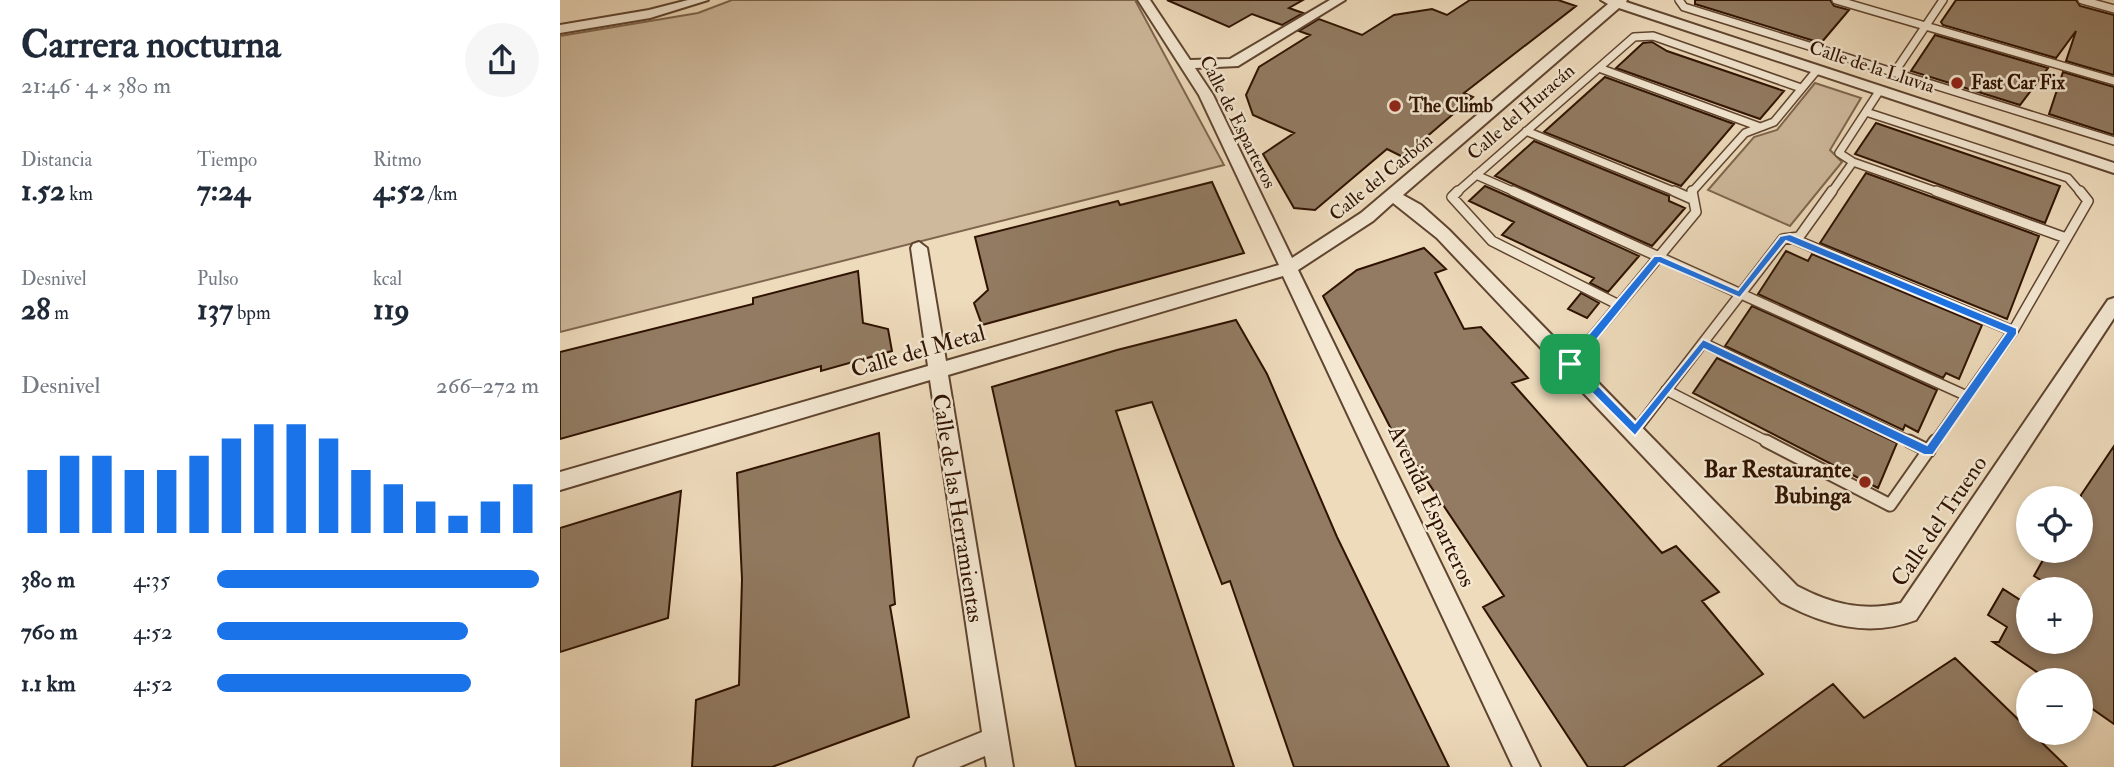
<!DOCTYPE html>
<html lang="es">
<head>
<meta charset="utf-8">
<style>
	:root { --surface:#fff; --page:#f6f6f7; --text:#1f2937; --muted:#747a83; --accent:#1a73e8 }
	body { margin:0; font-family:"IM FELL Double Pica",serif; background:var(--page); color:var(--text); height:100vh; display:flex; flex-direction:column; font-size:26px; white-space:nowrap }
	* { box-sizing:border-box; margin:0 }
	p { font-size:23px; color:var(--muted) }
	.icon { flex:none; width:38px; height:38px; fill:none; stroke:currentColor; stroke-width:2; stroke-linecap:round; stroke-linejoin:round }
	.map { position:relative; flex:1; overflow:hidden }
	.panel { display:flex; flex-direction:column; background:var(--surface); width:560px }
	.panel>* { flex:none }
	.controls { position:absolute; left:1456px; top:486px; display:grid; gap:14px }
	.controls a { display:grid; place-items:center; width:77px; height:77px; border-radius:50%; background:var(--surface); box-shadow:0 4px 10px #0003; font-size:35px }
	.pin { position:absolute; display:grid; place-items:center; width:60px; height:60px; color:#fff; margin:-30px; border-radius:14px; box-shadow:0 4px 10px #0006 }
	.round { display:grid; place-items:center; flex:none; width:74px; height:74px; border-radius:37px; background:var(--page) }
	.overview { display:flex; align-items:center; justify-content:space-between; height:119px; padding:0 21px }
	h1 { font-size:38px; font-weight:700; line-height:52px }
	.metrics { display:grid; grid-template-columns:repeat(3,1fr); gap:10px; height:119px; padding:7px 21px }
	.metrics div { display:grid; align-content:center }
	.metrics b { font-size:30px; font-weight:700 }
	.metrics small { font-size:19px; font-weight:400 }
	.metrics p { font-size:19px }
	.chart { height:196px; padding:14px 21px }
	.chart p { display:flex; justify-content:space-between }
	.chart svg { width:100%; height:126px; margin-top:7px; stroke:var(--accent); stroke-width:6 }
	ul { padding:0 21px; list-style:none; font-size:23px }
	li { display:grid; grid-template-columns:112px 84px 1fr; align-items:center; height:52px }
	li i { height:18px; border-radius:9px; background:var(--accent) }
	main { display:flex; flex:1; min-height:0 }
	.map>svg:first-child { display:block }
	.green { fill:#ceb99c; stroke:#7e664e; stroke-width:2 }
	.building { fill:#927b62; stroke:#2f1200; stroke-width:2 }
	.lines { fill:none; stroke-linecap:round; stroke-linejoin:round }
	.lane-far2-casing { stroke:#5f442f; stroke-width:10 }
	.lane-far1-casing { stroke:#5f442f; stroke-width:12 }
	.lane-casing { stroke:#5f442f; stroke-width:15 }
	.street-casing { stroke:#5f442f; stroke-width:4 }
	.lane-far2 { stroke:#f4e8d3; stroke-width:7 }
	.lane-far1 { stroke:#f4e8d3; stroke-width:9 }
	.lane { stroke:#f4e8d3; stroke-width:11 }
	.street { fill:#f4e8d3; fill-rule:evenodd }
	.route { fill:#1a73e8; stroke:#fff; stroke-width:2; fill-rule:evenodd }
	.poi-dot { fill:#8f2418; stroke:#f4e8d3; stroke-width:2.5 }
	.labels { text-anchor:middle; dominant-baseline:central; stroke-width:5; stroke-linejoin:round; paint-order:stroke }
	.far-street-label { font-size:19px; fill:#2f1200; stroke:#f4e8d3 }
	.far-poi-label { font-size:19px; font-weight:bold; fill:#2f1200; stroke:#f4e8d3; text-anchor:start }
	.street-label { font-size:23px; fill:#2f1200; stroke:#f4e8d3 }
	.poi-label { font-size:23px; font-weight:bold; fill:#2f1200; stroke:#f4e8d3; text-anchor:end }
</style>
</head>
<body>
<main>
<section class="panel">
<div class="overview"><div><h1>Carrera nocturna</h1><p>21:46 · 4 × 380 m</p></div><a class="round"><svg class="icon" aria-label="share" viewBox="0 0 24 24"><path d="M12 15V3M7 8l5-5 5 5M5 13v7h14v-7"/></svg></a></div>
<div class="metrics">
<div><p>Distancia</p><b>1.52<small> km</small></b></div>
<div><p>Tiempo</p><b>7:24</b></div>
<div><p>Ritmo</p><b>4:52<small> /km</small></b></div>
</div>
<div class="metrics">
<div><p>Desnivel</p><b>28<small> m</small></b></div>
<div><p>Pulso</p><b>137<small> bpm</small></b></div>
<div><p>kcal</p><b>119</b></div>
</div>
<div class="chart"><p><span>Desnivel</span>266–272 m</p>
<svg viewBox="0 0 160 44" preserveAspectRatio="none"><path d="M5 44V22M15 44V17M25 44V17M35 44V22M45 44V22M55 44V17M65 44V11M75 44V6M85 44V6M95 44V11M105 44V22M115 44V27M125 44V33M135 44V38M145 44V33M155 44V27"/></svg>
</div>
<ul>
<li><b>380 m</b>4:35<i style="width:100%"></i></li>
<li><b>760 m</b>4:52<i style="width:78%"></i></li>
<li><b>1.1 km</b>4:52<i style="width:79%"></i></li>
</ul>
</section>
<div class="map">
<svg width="1554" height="767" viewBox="0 0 1554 767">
	<rect width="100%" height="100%" fill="#eedbbc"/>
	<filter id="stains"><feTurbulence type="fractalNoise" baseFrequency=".00286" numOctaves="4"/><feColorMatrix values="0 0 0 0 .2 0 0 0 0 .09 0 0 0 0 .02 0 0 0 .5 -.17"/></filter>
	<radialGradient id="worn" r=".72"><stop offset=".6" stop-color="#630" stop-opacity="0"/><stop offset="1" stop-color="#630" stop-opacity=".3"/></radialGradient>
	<path class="green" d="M172,0H575L664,165L0,332V36L138,13Z
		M1255,83L1301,98L1270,150L1282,162L1230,226L1148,190L1194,137L1217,130Z"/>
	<path class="building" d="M607,0H743L729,8L743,13L722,25L692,14L669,27Z
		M910,0H998L1016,6L904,93L913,97L843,157L827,149L755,210L734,208L703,154L734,133L693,115L686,95L699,67L750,35L739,31L759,19L802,35L834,15L872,9L887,15Z
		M1135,0H1270L1274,6L1289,10L1261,43L1135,4Z
		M1396,0H1516L1520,6L1554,15V75L1506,61L1516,31L1496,58L1383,25L1381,22Z
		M1375,35L1488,68L1460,105L1351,71Z
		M1092,42L1107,51L1224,91L1200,119L1056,68L1083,43Z
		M1503,72L1554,87V135L1489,114Z
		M1045,77L1174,124L1121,186L984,132Z
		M1316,123L1500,186L1485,223L1295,154Z
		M974,141L1109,196V201L1125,208L1092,246L935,176Z
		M1306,173L1479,236L1447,319L1260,243Z
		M652,182L684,253L422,325L414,303L428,290L415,237L558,201L560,205Z
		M925,186L950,197L1079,256L1048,292L1030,283L1034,278L942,235L954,222L909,201Z
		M864,248L886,269L875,273L904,329L921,327L968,378L952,383L1102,553L1116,546L1159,592L1142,601L1203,674L1063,767H1028L923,607L944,596L853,460L848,462L763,296L797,270Z
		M1226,251L1248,261L1252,254L1422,325L1399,379L1386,373L1383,378L1198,294Z
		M298,271L303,323L328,329L332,351L261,371V366L0,439V352L193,304V298Z
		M1021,293L1039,303L1027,318L1008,309Z
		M1192,306L1377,390L1358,432L1345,425L1343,430L1165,346Z
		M676,320L707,374L777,537L889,767H734L670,581L662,584L592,402L556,411L674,767H516L432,387L557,350Z
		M1157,358L1337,443L1318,488L1133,393Z
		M319,433L335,604L330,606L349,717L212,767H132L136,700L179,685L182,579L177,473Z
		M1554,446V724L1521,701V681H1490L1433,642H1439L1447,627L1428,615L1443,589L1468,605V642H1521V590H1497L1474,576L1488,551H1521V495Z
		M121,491L108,618L0,652V528Z
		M1395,658L1468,729V733H1472L1507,767H1158L1273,684L1304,718Z"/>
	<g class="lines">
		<g class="lane-far2-casing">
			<path id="lane-far2" d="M1119,0L1124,7L1554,141
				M1276,0L1554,81
				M1522,0L1554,9
				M1039,68L1200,127
				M1334,73L1383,0
				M1306,112L1508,178L1521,193
				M966,131L1118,193
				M1293,162L1381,193
				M916,175L957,193
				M896,193L1074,37L1093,36L1241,88
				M1131,193L1185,133L1214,122L1257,70
				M1271,193L1293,162L1279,153L1320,90"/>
		</g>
		<g class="lane-far1-casing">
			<path id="lane-far1" d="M898,191L892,197L932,241L1059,305
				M953,191L1407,396
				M1114,191L1132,199
				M1376,191L1506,238
				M1231,238L1453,331
				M1143,343L1353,443
				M1010,364L1136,212L1132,191
				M1106,390L1210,443
				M1075,431L1223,239L1239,237L1272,191
				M1374,443L1453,331L1528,201L1520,191"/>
		</g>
		<g class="lane-casing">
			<path id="lane" d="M1206,441L1330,505L1375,441
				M1349,441L1369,451"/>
		</g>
		<g class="street-casing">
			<path id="street" d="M128,0H148L90,18L0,33V25L89,10Z
				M578,0H590L630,60L670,59L770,0H785L678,66L635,68L653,95L732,258L801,213L1048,4L1041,0H1067L1066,2L1554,163V173L1059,8L843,195L861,205L889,230L1237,586C1271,604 1303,612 1341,603L1548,300L1554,298V318L1356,620C1308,638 1264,625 1221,602L877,238L833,203L813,221L738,270L980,767H953L723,276L388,375L453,767H427L425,756L399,767H354L358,758L422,732L370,380L0,490V472L368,366L351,248L353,244L359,242L367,248L386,361L719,265L639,95Z"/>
		</g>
		<use href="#lane-far2" class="lane-far2"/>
		<use href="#lane-far1" class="lane-far1"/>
		<use href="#lane" class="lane"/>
		<use href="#street" class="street"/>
	</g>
	<path class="route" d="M1230,234L1457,328V334L1373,455H1364L1144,349L1075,436L1006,367V361L1094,256H1101L1178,290L1220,236ZM1226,241L1446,333L1367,445L1143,339L1075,423L1017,364L1099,263L1180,298Z"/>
	<g class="poi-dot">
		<circle cx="1397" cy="83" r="7"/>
		<circle cx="835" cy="106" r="7"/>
		<circle cx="1305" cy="482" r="7"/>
	</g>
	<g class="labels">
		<g class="far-street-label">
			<text transform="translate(1312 67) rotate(18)">Calle de la Lluvia</text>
			<text transform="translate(961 112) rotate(-41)">Calle del Huracán</text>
			<text transform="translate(678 122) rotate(63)">Calle de Esparteros</text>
			<text transform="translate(821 177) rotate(-39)">Calle del Carbón</text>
		</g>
		<g class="far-poi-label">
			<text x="1411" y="83">Fast Car Fix</text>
			<text x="849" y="106">The Climb</text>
		</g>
		<g class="street-label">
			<text transform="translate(358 351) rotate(-16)">Calle del Metal</text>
			<text transform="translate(872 506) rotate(65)">Avenida Esparteros</text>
			<text transform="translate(398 508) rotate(81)">Calle de las Herramientas</text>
			<text transform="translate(1379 521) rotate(-56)">Calle del Trueno</text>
		</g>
		<g class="poi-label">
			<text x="1291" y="469">Bar Restaurante<tspan x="1291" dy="26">Bubinga</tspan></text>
		</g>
	</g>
	<rect width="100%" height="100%" filter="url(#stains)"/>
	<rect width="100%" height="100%" fill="url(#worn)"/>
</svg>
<div class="controls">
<a><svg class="icon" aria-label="locate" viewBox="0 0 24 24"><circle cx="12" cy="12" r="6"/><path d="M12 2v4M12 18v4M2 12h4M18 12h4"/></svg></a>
<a>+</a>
<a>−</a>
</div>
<div class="pin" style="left:1010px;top:364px;background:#1e9e55"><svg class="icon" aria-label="arrive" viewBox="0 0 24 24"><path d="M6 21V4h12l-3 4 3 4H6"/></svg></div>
</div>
</main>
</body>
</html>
